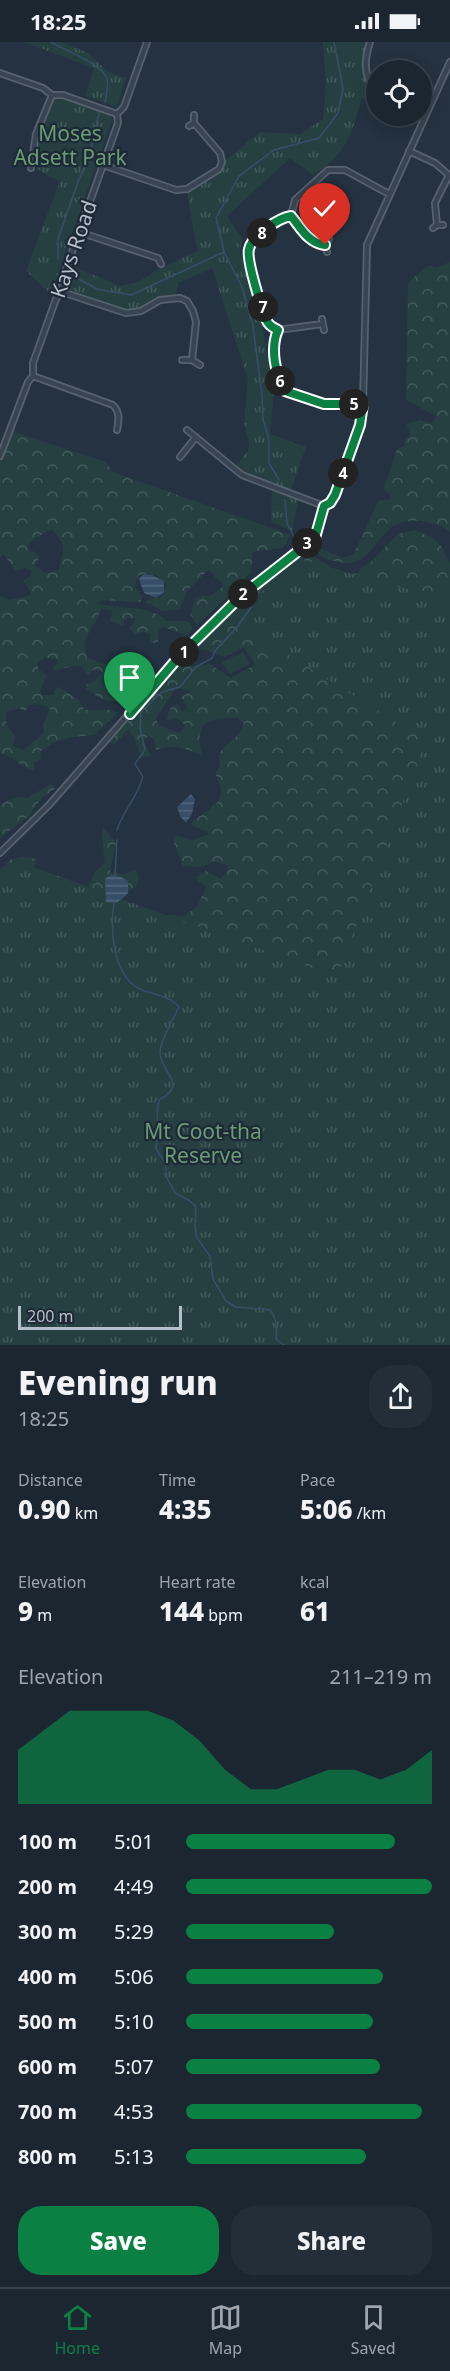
<!DOCTYPE html>
<html lang="en">
<head>
<meta charset="utf-8">
<style>
	:root { --surface:#1b2631; --page:#242e39; --text:#f1f3f6; --muted:#a0a5ab; --line:#39434d; --accent:#0b8043 }
	body { margin:0; font-family:"Noto Sans",sans-serif; background:var(--page); color:var(--text); height:100vh; display:flex; flex-direction:column; font-size:22px; white-space:nowrap }
	* { box-sizing:border-box; margin:0 }
	p { font-size:20px; color:var(--muted) }
	.icon { flex:none; width:33px; height:33px; fill:none; stroke:currentColor; stroke-width:2; stroke-linecap:round; stroke-linejoin:round }
	.map { position:relative; height:1303px; overflow:hidden }
	.details { display:flex; flex-direction:column; background:var(--surface); flex:1 }
	.details>* { flex:none }
	.tools { position:absolute; left:366px; top:18px; display:grid; gap:12px }
	.tools a { display:grid; place-items:center; width:66px; height:66px; border-radius:50%; background:var(--surface); box-shadow:0 3px 15px #0003,0 0 0 2px var(--line); font-size:30px }
	.scale { position:absolute; left:18px; bottom:15px; width:164px; box-sizing:border-box; padding-left:6px; border:3px solid #b5bfcb; border-top:0; font-size:16px; line-height:21px; white-space:nowrap; color:#b5bfcb; -webkit-text-stroke:4px #1d2936; paint-order:stroke }
	.pin { position:absolute; display:grid; place-items:center; width:51px; height:51px; color:#fff; margin:-62px -26px; border-radius:50% 50% 50% 0; rotate:-45deg; box-shadow:0 0 6px #0007 }
	.pin .icon { rotate:45deg }
	.km { position:absolute; width:30px; height:30px; margin:-15px; border-radius:50%; background:#222; color:#fff; font-size:16px; line-height:30px; text-align:center }
	.round { display:grid; place-items:center; flex:none; width:63px; height:63px; border-radius:24px; background:var(--page) }
	.overview { display:flex; align-items:center; justify-content:space-between; height:102px; padding:0 18px }
	h1 { font-size:33px; font-weight:800; line-height:45px }
	.stats { display:grid; grid-template-columns:repeat(3,1fr); gap:9px; height:102px; padding:6px 18px }
	.stats div { display:grid; align-content:center }
	.stats b { font-size:26px; font-weight:800 }
	.stats small { font-size:16px; font-weight:400 }
	.stats p { font-size:16px }
	.chart { height:168px; padding:12px 18px }
	.chart p { display:flex; justify-content:space-between }
	.chart svg { width:100%; height:108px; margin-top:6px; fill:var(--accent); opacity:.7 }
	.action { display:flex; gap:12px; margin-top:auto; padding:12px 18px }
	.action a { flex:1; height:69px; border-radius:24px; background:var(--accent); color:#fff; font-size:24px; font-weight:800; line-height:69px; text-align:center }
	.action a+a { background:var(--page); color:var(--text) }
	ul { padding:0 18px; list-style:none; font-size:20px }
	li { display:grid; grid-template-columns:96px 72px 1fr; align-items:center; height:45px }
	li i { height:15px; border-radius:8px; background:var(--accent) }
	.status { display:flex; justify-content:space-between; align-items:center; height:42px; padding:0 30px; background:var(--surface); direction:ltr }
	.status svg { height:16px; fill:currentColor }
	.dock { display:flex; justify-content:space-around; align-items:center; height:84px; border-top:2px solid var(--line); background:var(--surface); font-size:16px; color:var(--muted) }
	.dock a { display:grid; justify-items:center; gap:3px }
	.dock .selected { color:var(--accent) }
	.map>svg:first-child { display:block }
	.green { fill:#264042 }
	.forest { fill:url(#forest-crowns); fill-rule:evenodd }
	.park { fill:url(#park-tufts) }
	.water { fill:url(#water-rules) }
	.lines { fill:none; stroke-linecap:round; stroke-linejoin:round }
	.stream { stroke:#374e69; stroke-width:1.5 }
	.minor-casing { stroke:#56626e; stroke-width:8 }
	.minor { stroke:#384451; stroke-width:4.5 }
	.route-casing { stroke:#fff; stroke-width:12 }
	.route { stroke:#0b8043; stroke-width:8 }
	.labels { text-anchor:middle; dominant-baseline:central; stroke-width:4.5; stroke-linejoin:round; paint-order:stroke }
	.park-label { font-size:21px; fill:#6b9d74; stroke:#1d2936 }
	.street-label { font-size:21px; fill:#b5bfcb; stroke:#1d2936 }
</style>
</head>
<body>
<div class="status"><b>18:25</b><svg viewBox="0 0 49 12"><path d="M0 12V9h3v3zM5 12V6h3v6zM10 12V3h3v9zM15 12V0h3v12zM26 1h20v11H26zM47 4h2v5h-2z"/></svg></div>
<div class="map">
<svg width="450" height="1303" viewBox="0 0 450 1303">
	<defs>
		<pattern id="forest-crowns" width="20" height="18" patternUnits="userSpaceOnUse" patternTransform="scale(1.5)"><rect width="20" height="18" fill="#264042"/><path d="M2 6a3 3 0 1 1 6 0M12 15a3 3 0 1 1 6 0" fill="none" stroke="#435a5c"/></pattern>
		<pattern id="park-tufts" width="24" height="20" patternUnits="userSpaceOnUse" patternTransform="scale(1.5)"><rect width="24" height="20" fill="#264042"/><path d="M3 7l-1-3M5 7V3M7 7l1-3M15 17l-1-3M17 17v-4M19 17l1-3" fill="none" stroke="#435a5c"/></pattern>
		<pattern id="water-rules" width="6" height="5" patternUnits="userSpaceOnUse" patternTransform="scale(1.5)"><rect width="6" height="5" fill="#374e69"/><path d="M0 2.5h6" fill="none" stroke="#52667d"/></pattern>
	</defs>
	<rect width="100%" height="100%" fill="#243241"/>
	<path class="green" d="M243,610L250,622L229,632L222,620Z"/>
	<path class="forest" d="M450,220V490C435,479 405,473 389,487C377,498 369,517 352,521C347,523 340,520 334,519C325,518 320,515 316,507H323L343,516L354,512L378,459L389,457V452L383,448L397,407L404,404V399L410,394L407,382L420,378L430,381L436,376V374L406,358L408,240L428,224L438,225Z
		M11,389L106,420L113,430L291,493L283,506L253,510L251,530L230,553L197,583L190,572L196,555L211,553L224,544L208,528L188,548L179,567L162,569L146,560L149,557L161,555L167,542L156,533H139L134,544L143,554L140,560L102,558L98,561C120,569 147,561 167,579H187L191,582L192,588L186,593L163,585L159,588L158,601H150V591L143,590L136,593L129,587L136,576H128L124,579L123,584L110,579L113,569L102,567L85,598L87,616C94,617 99,621 105,622C123,627 130,624 147,635C132,654 123,666 98,655C93,652 91,649 86,647L87,642L95,639L102,631L101,629L93,628L88,634L82,625L73,624L54,629L53,624L58,622L57,617L46,616L38,620V627L47,634L40,649L42,653H53L56,646L59,645L79,658L84,668H110L118,671L94,693C71,695 60,695 40,710L41,717L34,721V728C20,726 14,713 0,712V554L10,558L30,553L31,550L23,538L30,535L32,529L25,526L15,529L4,512L0,515V417ZM52,487C69,506 62,506 59,528C48,533 43,531 35,523L40,514L27,505L31,499ZM35,662L48,665L50,667L43,682L44,691L23,708L13,704L15,693C9,687 3,680 7,670L19,666L26,669L27,664Z
		M415,488C437,496 440,499 450,522V1303H0V828C12,816 19,812 37,817L32,832L85,850L95,830L105,821L102,795L103,785L116,801L110,830L124,833L135,827L139,836L136,845L130,848L120,862L148,872L184,874L198,863L206,845L195,836L206,829L221,837L228,826L227,823L213,820L201,825L183,824L173,798L175,793L192,798L210,792C205,786 196,788 191,782C208,763 232,764 215,731L220,724L219,711C228,700 239,695 244,682L238,676C207,675 194,680 202,714C186,706 174,702 156,708L154,697L149,694L143,698L151,714L140,715L135,697L128,688L115,702L109,701L180,620L193,624L210,622L231,636L255,623L244,605L225,615L206,608L196,607C217,572 253,551 285,527L288,518L303,508L343,533L359,531L360,527L373,518L398,492ZM176,646L192,649L181,655L188,667L182,670L177,662C169,665 168,670 167,679L177,676L186,684L179,691L159,683L156,677Z
		M49,742L54,744L56,746L41,757L30,773L0,796V762L16,755L28,756C35,750 42,749 49,742Z"/>
	<path class="park" d="M24,0H62L88,11L107,29L126,36L117,65L85,54L94,26Z
		M323,0H368C362,15 360,32 371,46C376,53 376,54 376,63L362,56C351,93 348,111 313,133L290,116L227,174L242,196L240,210L262,282L274,348L270,392L306,405L291,448L298,460L292,489L271,480L272,447L264,437L235,425L248,409L249,400L244,381L248,337L212,226L178,241L176,253C161,254 154,262 141,267C121,274 87,254 68,247L66,241L72,224L120,244L138,240L159,227L197,209L187,149L216,132L226,118L260,90L301,92L323,77L326,44Z
		M60,54L109,71L112,78L62,220L56,240V245L51,252L26,229L60,139L48,134L34,124L38,98L53,58Z
		M304,518L450,559V1303H0V828L11,817L337,935L426,699L228,575Z"/>
	<path class="water" d="M142,533H152L164,539V550L156,556L144,551L139,537Z
		M191,752L195,757L192,772L186,781L180,774L177,765Z
		M111,833L121,835L128,839V851L117,861L106,860L105,837Z"/>
	<g class="lines">
		<path class="stream" d="M51,0C64,8 103,22 107,37C109,44 106,53 105,61
			M58,217V197L79,137L88,120L99,71
			M73,234L97,247L131,253L224,210
			M279,438L269,421V398L263,377L262,353L253,284L242,245L224,210L216,176L239,134L274,108L319,96L338,71L343,47L334,0
			M285,458L287,481L300,507
			M117,788C123,769 137,756 143,735L135,722L145,708L140,686L141,670L162,650L180,645L196,625L212,616L215,609L238,584L252,564L262,543L286,522
			M115,834L117,798
			M114,860C110,887 112,935 142,948C155,953 170,954 179,965C173,978 161,996 160,1010C160,1032 190,1041 159,1058C155,1074 159,1091 156,1107L165,1121L167,1136L175,1151L190,1159L196,1165L195,1186L197,1196L210,1214L213,1237L226,1259L236,1265L270,1268C277,1275 277,1287 276,1297L284,1303"/>
		<g class="minor-casing">
			<path id="minor" d="M370,0C365,15 362,36 376,47
				M0,31L43,46L52,53H63L117,72
				M189,84L194,81V73
				M409,109L435,121L450,134
				M103,123L176,148L187,147L219,127L222,120L220,111L194,81
				M31,126L36,92L52,53
				M291,174C301,187 308,201 325,203
				M437,183L435,161L449,133
				M433,186L437,183H443
				M79,190L158,216L161,222
				M327,210L325,203L329,197
				M62,250V238L118,81L117,72L124,65L147,0
				M62,250L126,271L141,269L160,258L180,256L187,259L193,269L196,280L192,318
				M322,277L324,288
				M278,288L322,282
				M182,318H192L200,323
				M33,334L113,363C120,370 119,378 117,388
				M363,362H324L285,349C276,332 270,306 278,288C274,286 269,284 267,279C262,268 246,218 249,207C253,194 278,176 291,174L295,158L328,128H345L389,152
				M187,388L242,433L324,464
				M0,414L28,340L33,334V321L56,257L62,250
				M180,415L196,395
				M324,464L330,461L335,453L360,383L363,362L367,203L450,20
				M0,811L49,763L177,617L241,554L315,496L324,464"/>
		</g>
		<use href="#minor" class="minor"/>
	</g>
	<g class="lines">
		<g class="route-casing">
			<path id="route" d="M130,672L177,617L241,554L315,496L324,464L330,461L335,453L360,383L363,362H324L285,349C275,332 270,306 278,288C274,286 269,284 267,279C262,268 246,218 249,207C252,194 278,176 291,174C301,186 308,201 325,203"/>
		</g>
		<use href="#route" class="route"/>
	</g>
	<g class="labels">
		<g class="park-label">
			<text x="70" y="91">Moses<tspan x="70" dy="24">Adsett Park</tspan></text>
			<text x="203" y="1089">Mt Coot-tha<tspan x="203" dy="24">Reserve</tspan></text>
		</g>
		<g class="street-label">
			<text transform="translate(73 207) rotate(-71)">Kays Road</text>
		</g>
	</g>
</svg>
<div class="tools">
<a><svg class="icon" aria-label="locate" viewBox="0 0 24 24"><circle cx="12" cy="12" r="6"/><path d="M12 2v4M12 18v4M2 12h4M18 12h4"/></svg></a>
</div>
<div class="scale">200 m</div>
<div class="pin" style="left:130px;top:672px;background:#1e9e55"><svg class="icon" aria-label="arrive" viewBox="0 0 24 24"><path d="M6 21V4h12l-3 4 3 4H6"/></svg></div>
<div class="pin" style="left:325px;top:203px;background:#d93025"><svg class="icon" aria-label="check" viewBox="0 0 24 24"><path d="M5 12l5 5 9-10"/></svg></div>
<b class="km" style="left:184px;top:610px">1</b>
<b class="km" style="left:243px;top:552px">2</b>
<b class="km" style="left:307px;top:501px">3</b>
<b class="km" style="left:343px;top:431px">4</b>
<b class="km" style="left:354px;top:362px">5</b>
<b class="km" style="left:280px;top:339px">6</b>
<b class="km" style="left:263px;top:265px">7</b>
<b class="km" style="left:262px;top:191px">8</b>
</div>
<section class="details">
<div class="overview"><div><h1>Evening run</h1><p>18:25</p></div><a class="round"><svg class="icon" aria-label="share" viewBox="0 0 24 24"><path d="M12 15V3M7 8l5-5 5 5M5 13v7h14v-7"/></svg></a></div>
<div class="stats">
<div><p>Distance</p><b>0.90<small> km</small></b></div>
<div><p>Time</p><b>4:35</b></div>
<div><p>Pace</p><b>5:06<small> /km</small></b></div>
</div>
<div class="stats">
<div><p>Elevation</p><b>9<small> m</small></b></div>
<div><p>Heart rate</p><b>144<small> bpm</small></b></div>
<div><p>kcal</p><b>61</b></div>
</div>
<div class="chart"><p><span>Elevation</span>211–219 m</p>
<svg viewBox="0 0 160 44" preserveAspectRatio="none"><path d="M0 44V22L10 14L20 6L30 6L40 6L50 6L60 10L70 18L80 30L90 38L100 38L110 34L120 30L130 30L140 34L150 30L160 22V44z"/></svg>
</div>
<ul>
<li><b>100 m</b>5:01<i style="width:85%"></i></li>
<li><b>200 m</b>4:49<i style="width:100%"></i></li>
<li><b>300 m</b>5:29<i style="width:60%"></i></li>
<li><b>400 m</b>5:06<i style="width:80%"></i></li>
<li><b>500 m</b>5:10<i style="width:76%"></i></li>
<li><b>600 m</b>5:07<i style="width:79%"></i></li>
<li><b>700 m</b>4:53<i style="width:96%"></i></li>
<li><b>800 m</b>5:13<i style="width:73%"></i></li>
</ul>
<div class="action"><a>Save</a><a>Share</a></div>
</section>
<nav class="dock">
<a class="selected"><svg class="icon" aria-label="home" viewBox="0 0 24 24"><path d="M3 11l9-7 9 7M6 9v11h12V9"/></svg>Home</a>
<a><svg class="icon" aria-label="map" viewBox="0 0 24 24"><path d="M3 6l6-2 6 2 6-2v14l-6 2-6-2-6 2zM9 4v14M15 6v14"/></svg>Map</a>
<a><svg class="icon" aria-label="saved" viewBox="0 0 24 24"><path d="M7 4h10v16l-5-4-5 4z"/></svg>Saved</a>
</nav>
</body>
</html>
